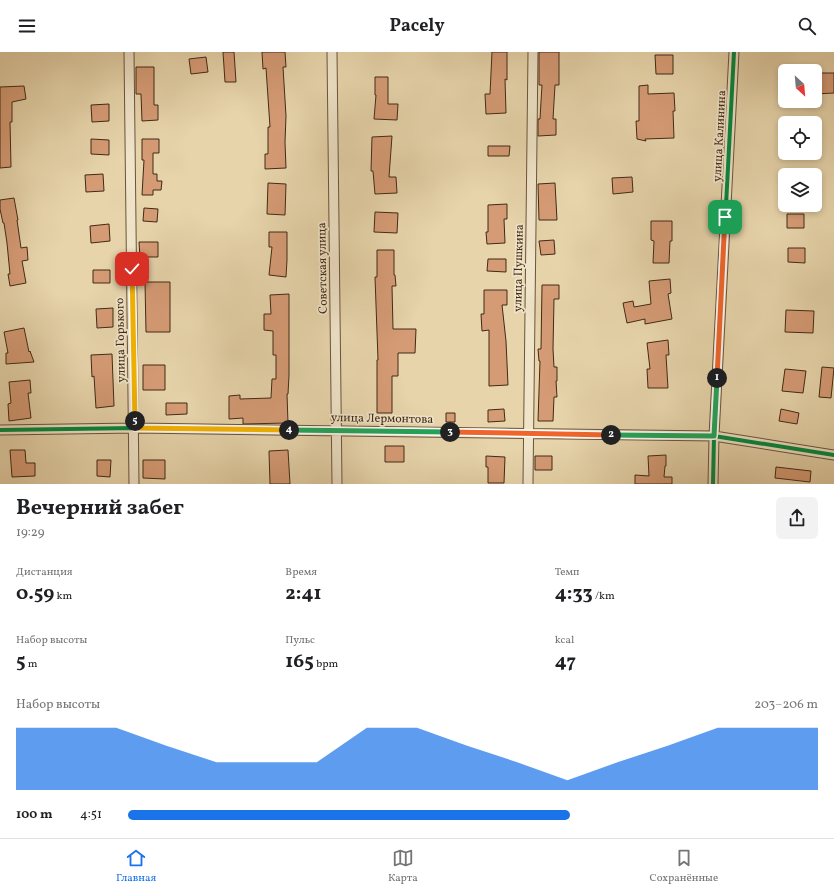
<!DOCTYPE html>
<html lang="ru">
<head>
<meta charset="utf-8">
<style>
	:root { --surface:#fff; --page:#f2f2f2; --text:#202124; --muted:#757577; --line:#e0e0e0; --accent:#1a73e8 }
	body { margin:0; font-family:Vollkorn,serif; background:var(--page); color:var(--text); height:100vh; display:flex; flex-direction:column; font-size:15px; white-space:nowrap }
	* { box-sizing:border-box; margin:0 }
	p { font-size:13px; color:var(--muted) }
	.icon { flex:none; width:22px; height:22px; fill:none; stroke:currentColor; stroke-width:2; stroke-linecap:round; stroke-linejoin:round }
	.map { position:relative; height:432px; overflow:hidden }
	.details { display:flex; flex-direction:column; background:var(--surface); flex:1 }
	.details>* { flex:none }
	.needle { width:26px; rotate:154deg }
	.fabs { position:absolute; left:778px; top:12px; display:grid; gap:8px }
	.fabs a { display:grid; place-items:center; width:44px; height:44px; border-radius:6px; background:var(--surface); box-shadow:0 2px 6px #0003; font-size:20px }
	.pin { position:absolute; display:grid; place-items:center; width:34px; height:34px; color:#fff; margin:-17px; border-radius:8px; box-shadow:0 2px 6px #0006 }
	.km { position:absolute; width:20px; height:20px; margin:-10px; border-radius:50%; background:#222; color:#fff; font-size:11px; line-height:20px; text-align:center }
	.round { display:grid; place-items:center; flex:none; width:42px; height:42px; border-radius:6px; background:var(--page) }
	.headline { display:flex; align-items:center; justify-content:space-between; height:68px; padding:0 16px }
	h1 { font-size:22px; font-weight:700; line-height:30px }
	.metrics { display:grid; grid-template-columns:repeat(3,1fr); gap:6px; height:68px; padding:4px 16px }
	.metrics div { display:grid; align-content:center }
	.metrics b { font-size:20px; font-weight:700 }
	.metrics small { font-size:11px; font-weight:400 }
	.metrics p { font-size:11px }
	.chart { height:112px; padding:8px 16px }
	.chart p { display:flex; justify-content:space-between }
	.chart svg { width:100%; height:72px; margin-top:4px; fill:var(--accent); opacity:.7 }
	ul { padding:0 16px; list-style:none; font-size:13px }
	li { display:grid; grid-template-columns:64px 48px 1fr; align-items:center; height:30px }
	li i { height:10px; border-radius:5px; background:var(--accent) }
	header { display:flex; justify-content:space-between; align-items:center; height:52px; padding:0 16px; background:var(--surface); font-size:18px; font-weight:700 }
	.tabs { display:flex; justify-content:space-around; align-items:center; height:56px; border-top:1px solid var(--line); background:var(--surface); font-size:11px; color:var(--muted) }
	.tabs a { display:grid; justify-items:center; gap:2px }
	.tabs .selected { color:var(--accent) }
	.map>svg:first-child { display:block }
	.building { fill:#d59b75; stroke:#412a16 }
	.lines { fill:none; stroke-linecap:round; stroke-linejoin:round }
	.street-casing { stroke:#6a543b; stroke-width:11 }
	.street { stroke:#efe3c8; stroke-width:9 }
	.cycleway-casing { stroke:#efe3c8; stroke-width:6 }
	.cycleway { stroke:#00873e; stroke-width:4 }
	.split-1-casing { stroke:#fff; stroke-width:8 }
	.split-2-casing { stroke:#fff; stroke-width:8 }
	.split-3-casing { stroke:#fff; stroke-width:8 }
	.split-4-casing { stroke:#fff; stroke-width:8 }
	.split-5-casing { stroke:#fff; stroke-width:8 }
	.split-6-casing { stroke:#fff; stroke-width:8 }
	.split-1 { stroke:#f0652b; stroke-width:5 }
	.split-2 { stroke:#22a559; stroke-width:5 }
	.split-3 { stroke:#f0652b; stroke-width:5 }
	.split-4 { stroke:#22a559; stroke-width:5 }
	.split-5 { stroke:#f5b400; stroke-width:5 }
	.split-6 { stroke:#f5b400; stroke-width:5 }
	.labels { text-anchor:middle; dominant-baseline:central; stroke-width:3.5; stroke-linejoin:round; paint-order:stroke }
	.street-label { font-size:12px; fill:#412a16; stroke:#efe3c8 }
</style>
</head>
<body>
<header><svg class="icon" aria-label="menu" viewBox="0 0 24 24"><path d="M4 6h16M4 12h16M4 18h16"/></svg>Pacely<svg class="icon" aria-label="search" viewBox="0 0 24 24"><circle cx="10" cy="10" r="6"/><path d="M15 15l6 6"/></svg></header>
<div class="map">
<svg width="834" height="432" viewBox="0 0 834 432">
	<rect width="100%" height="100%" fill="#e7d4ab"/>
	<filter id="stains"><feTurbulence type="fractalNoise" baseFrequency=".005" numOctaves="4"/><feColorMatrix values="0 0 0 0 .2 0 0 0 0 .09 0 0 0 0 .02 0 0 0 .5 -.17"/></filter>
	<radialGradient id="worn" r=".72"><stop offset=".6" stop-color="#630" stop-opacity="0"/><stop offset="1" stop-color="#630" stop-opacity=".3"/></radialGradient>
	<path class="building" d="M223,0H234L236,30H225Z
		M262,0H285L286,15H283L286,64L285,90L286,116L265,117V102H268V75H270L266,16L263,17Z
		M492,0H507V28L505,27L506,61L486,62L485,42H490Z
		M539,0H559V33H555L553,67H556V83L538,84V67H540L542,33H539Z
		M655,3H673V22H656Z
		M206,5L208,20L191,22L189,7Z
		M136,15H154V53H158V68L142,69L141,42H136Z
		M815,21H834V41L815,42Z
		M375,25H388V52H398L397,68L374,67L376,43H375Z
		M648,33V42L674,41L675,59H673L674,86L645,87L646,89L637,87L636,69H639V34Z
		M24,34L26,47L12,50V70H10L11,115L0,116V35Z
		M109,52V69L92,70L91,53Z
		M392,84L389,125H396L397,141L375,142L373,119H371L372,85Z
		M91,87L109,88V103L91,102Z
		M142,87H159V101H153V122H157V129H162L161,138H153V143H142L144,108H142Z
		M488,94H510L509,104H488Z
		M103,122L104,139L86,140L85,123Z
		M632,125L633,140L613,142L612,126Z
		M268,131L286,132L285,163L267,162Z
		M555,131L557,168H539L538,132Z
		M14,146L18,168H17L21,196L27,195L28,208L22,209L26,231L10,234L8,222H10L7,191L4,171H3L0,157V148Z
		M507,152V167H504L505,191L487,192L486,180H488V153Z
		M144,156L158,157L157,170L143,169Z
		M375,160L398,161L397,181L374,180Z
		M787,162H804V176H787Z
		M651,169H672V189H670L669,211H653L654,189L651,188Z
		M109,172L110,189L91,191L90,174Z
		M269,180H287V208L286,225L269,223L272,195H269Z
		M554,188L555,202L541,203L539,189Z
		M139,190H158V205H140Z
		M788,196H805V211L788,210Z
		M377,198H394V223H395L396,234H392L393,277H416L415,301H398V324H392V361H377V308H378L375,225H377Z
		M488,207H506V220L487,219Z
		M93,218H110V231H93Z
		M670,227L671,241L668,242L672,267L645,272V267L627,271L623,251L633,249L634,255L651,252L649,229Z
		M145,230H170V280H146Z
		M542,233H559V247H554L553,297L554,315H557V329H556L557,345H554L553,369H538L540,309H539L538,297H541Z
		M484,238H507V253H502L506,289L508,333L489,334V278L482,279L481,262H484Z
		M289,242V323L288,342H287L288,371L243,372V366L229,367V344L240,343V347L271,346L272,327H276V303H273V279L264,278V262H271L270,243Z
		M113,256V275L97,276L96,257Z
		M786,258L814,259L813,281L785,280Z
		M24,276L29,300L30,299L34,310L6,312V301H8L4,280Z
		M668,288L669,303H666L668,336H648L647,317H650L647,291Z
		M112,302L114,354L96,356L94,324L92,325L91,303Z
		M143,313H165V338H143Z
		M822,315L834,316L831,346L819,345Z
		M785,317L806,319L803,341L782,339Z
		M30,328L31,341H28L31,366L9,369L8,352L11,351L9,330Z
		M166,351H187V362L166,363Z
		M504,357L505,369L488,370V358Z
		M781,357L799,361L797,372L779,369Z
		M446,361H455V370H446Z
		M385,394H404V410H385Z
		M10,398H25L26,411H35V424L12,425Z
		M288,398L290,432H270L269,399Z
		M666,403V414H665L664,425H672V432H635V423L649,424L648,404Z
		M486,404L505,405L504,431H488V415H486Z
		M535,404H552V418H535Z
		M97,408H111L110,425L97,424Z
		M143,408H165V427L143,426Z
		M776,415L811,419L810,430L775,426Z"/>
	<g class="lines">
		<g class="street-casing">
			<path id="street" d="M129,0L134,432
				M332,0L337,432
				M0,378L135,376L714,384L834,403
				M528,432L533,0
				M713,432L714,384L734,0"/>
		</g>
		<use href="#street" class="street"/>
		<g class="cycleway-casing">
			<path id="cycleway" d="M0,378L135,376L714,384L834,403
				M713,432L714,384L734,0"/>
		</g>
		<use href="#cycleway" class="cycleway"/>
	</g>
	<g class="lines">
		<g class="split-1-casing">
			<path id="split-1" d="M717,326L725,165"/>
		</g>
		<g class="split-2-casing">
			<path id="split-2" d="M611,383L714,384L717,326"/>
		</g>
		<g class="split-3-casing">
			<path id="split-3" d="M450,380L611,383"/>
		</g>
		<g class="split-4-casing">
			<path id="split-4" d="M289,378L450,380"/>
		</g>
		<g class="split-5-casing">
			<path id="split-5" d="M135,369V376L289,378"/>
		</g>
		<g class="split-6-casing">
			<path id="split-6" d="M132,217L135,369"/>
		</g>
		<use href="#split-1" class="split-1"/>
		<use href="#split-2" class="split-2"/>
		<use href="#split-3" class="split-3"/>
		<use href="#split-4" class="split-4"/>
		<use href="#split-5" class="split-5"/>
		<use href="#split-6" class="split-6"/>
	</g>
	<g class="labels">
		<g class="street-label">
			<text transform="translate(720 84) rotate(-87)">улица Калинина</text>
			<text transform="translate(323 216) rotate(-91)">Советская улица</text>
			<text transform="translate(519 216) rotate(-89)">улица Пушкина</text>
			<text transform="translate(121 288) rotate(-91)">улица Горького</text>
			<text transform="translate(382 367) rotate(1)">улица Лермонтова</text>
		</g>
	</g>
	<rect width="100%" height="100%" filter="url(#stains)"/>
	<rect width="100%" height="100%" fill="url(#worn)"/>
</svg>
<div class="fabs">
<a><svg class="needle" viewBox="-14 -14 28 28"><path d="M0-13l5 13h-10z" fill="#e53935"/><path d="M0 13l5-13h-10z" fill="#757577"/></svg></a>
<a><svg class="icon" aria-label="locate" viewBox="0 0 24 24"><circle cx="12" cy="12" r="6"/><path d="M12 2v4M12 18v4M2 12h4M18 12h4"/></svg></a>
<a><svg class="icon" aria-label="layers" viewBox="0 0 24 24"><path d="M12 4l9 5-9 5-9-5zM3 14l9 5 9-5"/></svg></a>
</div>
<div class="pin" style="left:725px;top:165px;background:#1e9e55"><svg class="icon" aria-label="arrive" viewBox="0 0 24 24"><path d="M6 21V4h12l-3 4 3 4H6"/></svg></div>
<div class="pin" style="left:132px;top:217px;background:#d93025"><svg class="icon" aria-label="check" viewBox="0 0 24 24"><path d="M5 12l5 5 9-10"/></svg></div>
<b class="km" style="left:717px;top:326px">1</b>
<b class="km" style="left:611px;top:383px">2</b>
<b class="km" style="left:450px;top:380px">3</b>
<b class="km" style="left:289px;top:378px">4</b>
<b class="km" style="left:135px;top:369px">5</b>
</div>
<section class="details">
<div class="headline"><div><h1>Вечерний забег</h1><p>19:29</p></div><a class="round"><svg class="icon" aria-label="share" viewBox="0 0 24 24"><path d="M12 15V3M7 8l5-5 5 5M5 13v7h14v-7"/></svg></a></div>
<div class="metrics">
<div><p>Дистанция</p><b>0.59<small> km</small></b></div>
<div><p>Время</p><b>2:41</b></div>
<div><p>Темп</p><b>4:33<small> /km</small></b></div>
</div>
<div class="metrics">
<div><p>Набор высоты</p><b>5<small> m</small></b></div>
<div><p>Пульс</p><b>165<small> bpm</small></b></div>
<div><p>kcal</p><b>47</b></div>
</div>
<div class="chart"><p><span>Набор высоты</span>203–206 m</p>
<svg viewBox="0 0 160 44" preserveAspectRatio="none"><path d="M0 44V6L10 6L20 6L30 17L40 27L50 27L60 27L70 6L80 6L90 17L100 27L110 38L120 27L130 17L140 6L150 6L160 6V44z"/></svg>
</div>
<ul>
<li><b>100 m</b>4:51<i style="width:64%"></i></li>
</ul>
</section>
<nav class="tabs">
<a class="selected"><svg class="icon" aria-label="home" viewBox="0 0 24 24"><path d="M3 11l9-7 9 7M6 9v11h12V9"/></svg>Главная</a>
<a><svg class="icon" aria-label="map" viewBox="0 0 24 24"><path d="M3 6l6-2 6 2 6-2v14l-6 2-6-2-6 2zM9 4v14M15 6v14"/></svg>Карта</a>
<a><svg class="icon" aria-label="saved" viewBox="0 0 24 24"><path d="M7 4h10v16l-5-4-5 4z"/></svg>Сохранённые</a>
</nav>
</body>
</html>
